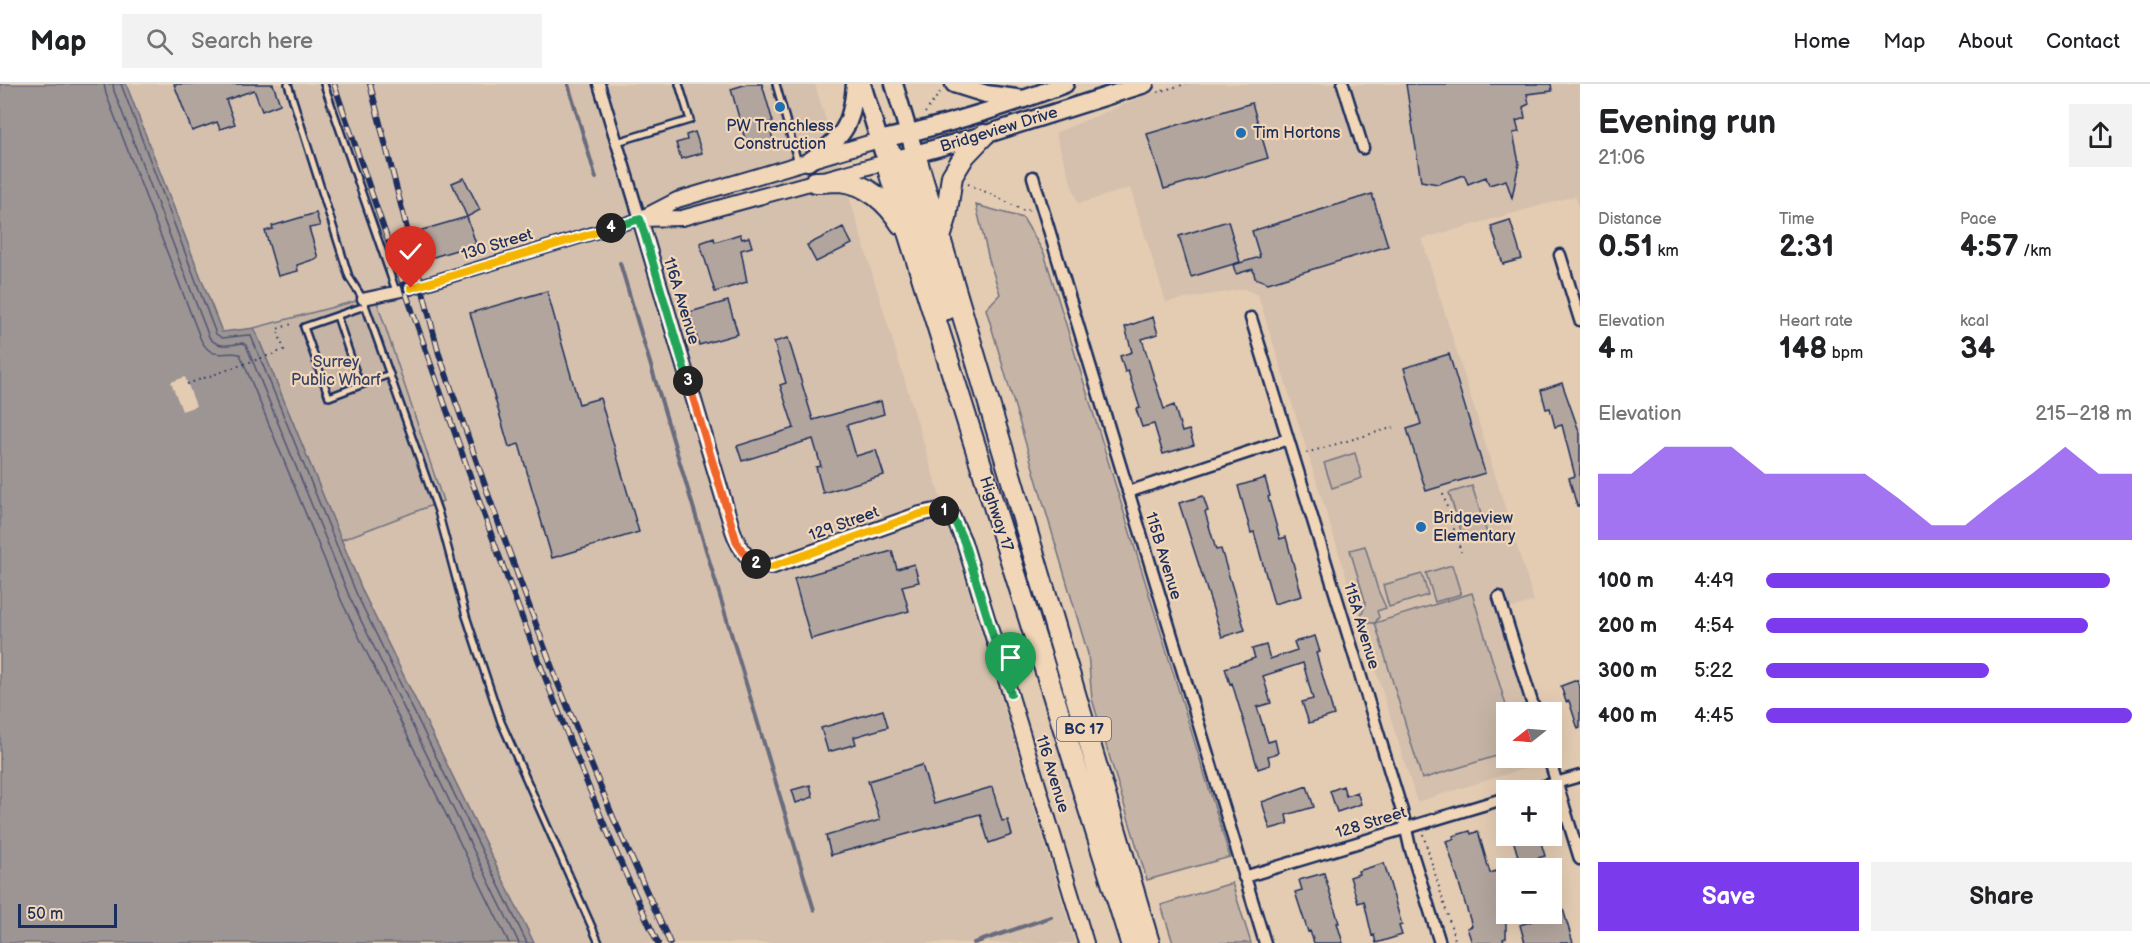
<!DOCTYPE html>
<html lang="en">
<head>
<meta charset="utf-8">
<style>
	:root { --surface:#fff; --page:#f2f2f2; --text:#202124; --muted:#757577; --line:#e0e0e0; --accent:#7c3aed }
	body { margin:0; font-family:"Balsamiq Sans",sans-serif; background:var(--page); color:var(--text); height:100vh; display:flex; flex-direction:column; font-size:22px; white-space:nowrap }
	* { box-sizing:border-box; margin:0 }
	p { font-size:20px; color:var(--muted) }
	.icon { flex:none; width:33px; height:33px; fill:none; stroke:currentColor; stroke-width:2; stroke-linecap:round; stroke-linejoin:round }
	.map { position:relative; flex:1; overflow:hidden }
	.side { display:flex; flex-direction:column; background:var(--surface); width:570px }
	.side>* { flex:none }
	.needle { width:39px; rotate:253deg }
	.controls { position:absolute; left:1496px; top:618px; display:grid; gap:12px }
	.controls a { display:grid; place-items:center; width:66px; height:66px; border-radius:0px; background:var(--surface); box-shadow:0 6px 24px #0002; font-size:30px }
	.scale { position:absolute; left:18px; bottom:15px; width:99px; box-sizing:border-box; padding-left:6px; border:3px solid #1b2f5e; border-top:0; font-size:16px; line-height:21px; white-space:nowrap; color:#1b2f5e; -webkit-text-stroke:4px #f1d6b8; paint-order:stroke }
	.pin { position:absolute; display:grid; place-items:center; width:51px; height:51px; color:#fff; margin:-62px -26px; border-radius:50% 50% 50% 0; rotate:-45deg; box-shadow:0 0 6px #0007 }
	.pin .icon { rotate:45deg }
	.km { position:absolute; width:30px; height:30px; margin:-15px; border-radius:50%; background:#222; color:#fff; font-size:16px; line-height:30px; text-align:center }
	.round { display:grid; place-items:center; flex:none; width:63px; height:63px; border-radius:0px; background:var(--page) }
	.summary { display:flex; align-items:center; justify-content:space-between; height:102px; padding:0 18px }
	h1 { font-size:33px; font-weight:600; line-height:45px }
	.stats { display:grid; grid-template-columns:repeat(3,1fr); gap:9px; height:102px; padding:6px 18px }
	.stats div { display:grid; align-content:center }
	.stats b { font-size:30px; font-weight:600 }
	.stats small { font-size:16px; font-weight:400 }
	.stats p { font-size:16px }
	.chart { height:168px; padding:12px 18px }
	.chart p { display:flex; justify-content:space-between }
	.chart svg { width:100%; height:108px; margin-top:6px; fill:var(--accent); opacity:.7 }
	.action { display:flex; gap:12px; margin-top:auto; padding:12px 18px }
	.action a { flex:1; height:69px; border-radius:0px; background:var(--accent); color:#fff; font-size:24px; font-weight:600; line-height:69px; text-align:center }
	.action a+a { background:var(--page); color:var(--text) }
	ul { padding:0 18px; list-style:none; font-size:20px }
	li { display:grid; grid-template-columns:96px 72px 1fr; align-items:center; height:45px }
	li i { height:15px; border-radius:8px; background:var(--accent) }
	header { display:flex; align-items:center; gap:36px; box-sizing:border-box; height:84px; padding:0 30px; background:var(--surface); border-bottom:2px solid var(--line) }
	header strong { font-size:28px }
	nav { display:flex; gap:33px; margin-inline-start:auto; font-size:21px }
	.search { width:420px; height:54px; background:var(--page); display:flex; align-items:center; gap:15px; box-sizing:border-box; padding:0 21px; border-radius:0px; color:var(--muted); font-size:22px }
	main { display:flex; flex:1; min-height:0 }
	.map>svg:first-child { display:block }
	.built { fill:#d5c0ad }
	.green { fill:#c6b5a6; stroke:#707282; stroke-width:1.5 }
	.water { fill:#9d9494; stroke:#696c7e; stroke-width:1.5 }
	.pier { fill:#e4ccb3 }
	.lines { fill:none; stroke-linecap:round; stroke-linejoin:round }
	.shore { stroke:#4f5774; stroke-width:1.5 }
	.stream { stroke:#696c7e; stroke-width:4 }
	.building { fill:#b2a59e; stroke:#1b2f5e; stroke-width:1.5 }
	.service-casing { stroke:#1b2f5e; stroke-width:10 }
	.minor-casing { stroke:#1b2f5e; stroke-width:15 }
	.tertiary-casing { stroke:#1b2f5e; stroke-width:18 }
	.primary-casing { stroke:#1b2f5e; stroke-width:21 }
	.trunk-casing { stroke:#1b2f5e; stroke-width:21 }
	.motorway-casing { stroke:#1b2f5e; stroke-width:24 }
	.path { stroke:#1b2f5e; stroke-width:2; stroke-dasharray:1.5 4.5; stroke-linecap:butt }
	.service { stroke:#f1d6b8; stroke-width:5 }
	.minor { stroke:#f1d6b8; stroke-width:10 }
	.tertiary { stroke:#f1d6b8; stroke-width:14 }
	.primary { stroke:#f1d6b8; stroke-width:16 }
	.trunk { stroke:#f1d6b8; stroke-width:16 }
	.motorway { stroke:#f1d6b8; stroke-width:20 }
	.rail-casing { stroke:#1b2f5e; stroke-width:6 }
	.rail { stroke:#f1d6b8; stroke-width:4; stroke-dasharray:11; stroke-linecap:butt }
	.split-1-casing { stroke:#fff; stroke-width:12 }
	.split-2-casing { stroke:#fff; stroke-width:12 }
	.split-3-casing { stroke:#fff; stroke-width:12 }
	.split-4-casing { stroke:#fff; stroke-width:12 }
	.split-5-casing { stroke:#fff; stroke-width:12 }
	.split-1 { stroke:#22a559; stroke-width:8 }
	.split-2 { stroke:#f5b400; stroke-width:8 }
	.split-3 { stroke:#f0652b; stroke-width:8 }
	.split-4 { stroke:#22a559; stroke-width:8 }
	.split-5 { stroke:#f5b400; stroke-width:8 }
	.poi-dot { fill:#1f6fb2; stroke:#f1d6b8; stroke-width:2 }
	.labels { text-anchor:middle; dominant-baseline:central; stroke-width:4.5; stroke-linejoin:round; paint-order:stroke }
	.shield { fill:#f1d6b8; stroke:#5b6179; stroke-width:1.5 }
	.shield-label { font-size:15px; font-weight:bold; fill:#1b2f5e }
	.poi-label { font-size:16px; fill:#1b2f5e; stroke:#f1d6b8; text-anchor:start }
	.street-label { font-size:16px; fill:#1b2f5e; stroke:#f1d6b8 }
	.park-label { font-size:16px; fill:#354369; stroke:#f1d6b8 }
</style>
</head>
<body>
<header>
<strong>Map</strong>
<div class="search"><svg class="icon" aria-label="search" viewBox="0 0 24 24"><circle cx="10" cy="10" r="6"/><path d="M15 15l6 6"/></svg>Search here</div>
<nav><a>Home</a><a>Map</a><a>About</a><a>Contact</a></nav>
</header>
<main>
<div class="map">
<svg width="1580" height="859" viewBox="0 0 1580 859">
	<rect width="100%" height="100%" fill="#e4ccb3"/>
	<filter id="ink" filterUnits="userSpaceOnUse"><feTurbulence type="fractalNoise" baseFrequency=".0167" numOctaves="2"/><feDisplacementMap in="SourceGraphic" scale="12" xChannelSelector="R" yChannelSelector="G"/><feConvolveMatrix kernelMatrix="1 2 1 2 8 2 1 2 1" color-interpolation-filters="sRGB"/></filter>
	<g filter="url(#ink)">
		<path class="built" d="M126,0H815L1075,859H534L363,508L254,244L222,248Z
			M1179,0H1580V127L1575,112L1422,155L1534,517L1496,529L1527,628H1506V674H1541L1543,679L1417,718L1258,211L1244,205L1166,218L1130,104L1078,120L1055,49L1144,12Z"/>
		<path class="green" d="M976,121L1023,134L1044,169L1230,773L1147,796L1092,615L1088,570L986,225L1000,210L989,176Z
			M375,212L443,417L341,456L254,244Z
			M1355,369L1362,394L1332,404L1324,379Z
			M1472,402L1487,449L1464,456L1449,409Z
			M1365,462L1378,506L1386,524L1377,527L1379,533L1375,539L1472,509L1508,628H1506V669L1422,695L1375,539H1364L1361,532L1366,520L1350,466Z
			M1452,481L1461,510L1435,518L1426,489Z
			M1422,490L1428,511L1389,523L1383,501Z
			M1232,799L1251,859H1173L1161,821Z"/>
		<path class="water" d="M0,0H126L222,248L254,244L363,508L534,859H0Z"/>
		<path class="pier" d="M185,293L196,322L182,327L171,298Z"/>
		<g class="lines">
			<path class="shore" d="M104,0L106,10L201,256C213,278 224,266 240,270L342,518L509,859
				M113,0L114,7L209,253C218,265 230,261 243,259L246,261L350,514L519,859
				M121,0L216,250L222,254L248,251L251,252L357,511L527,859"/>
			<path class="stream" d="M568,0L596,94
				M620,179L814,826
				M974,859L1051,833"/>
		</g>
		<path class="building" d="M174,0H273L280,20L262,27L254,6L226,16L235,40L220,45L217,38L192,47Z
			M747,0H762L773,38L768,39L774,59L748,66L731,5Z
			M1406,0H1551L1552,7L1527,10L1529,20L1523,23L1525,34L1516,37L1519,48L1513,49L1519,79L1512,114L1506,96L1489,101L1486,93L1468,100L1464,91L1438,100L1421,97Z
			M1252,19L1268,74L1164,105L1147,50Z
			M695,48L702,69L681,75L676,59L687,56L686,51Z
			M464,94L480,126L467,133L452,99Z
			M1372,110L1388,162L1268,199L1255,194L1253,185L1236,190L1233,181L1260,173L1252,147Z
			M316,129L320,142L309,144L318,174L297,181L298,187L278,192L265,147L273,145L272,142Z
			M467,133L476,160L430,174L422,146Z
			M1510,136L1522,175L1503,180L1491,142Z
			M1228,137L1240,178L1191,193L1179,152Z
			M843,143L852,160L816,178L807,161Z
			M740,150L742,155L749,153L752,163L741,166L747,198L715,208L700,159L714,154L715,158Z
			M547,207L579,320L600,314L639,448L552,474L519,360L509,363L470,229Z
			M728,217L738,250L699,261L690,228Z
			M1153,233L1158,250L1142,255L1155,297L1164,325L1174,321L1182,348L1189,346L1194,361L1163,370L1154,340L1142,343L1136,325L1140,324L1128,287L1125,288L1120,272L1132,268L1125,243Z
			M788,254L813,336L881,317L884,330L847,341L856,372L876,366L884,391L823,409L816,383L821,382L813,355L742,377L737,362L794,344L780,301L786,299L774,258Z
			M1449,270L1485,389L1426,407L1407,345L1421,340L1404,284Z
			M1562,299L1580,350V422H1577L1569,394L1575,392L1562,341L1555,343L1550,324L1546,325L1541,306Z
			M1265,394L1270,412L1268,413L1280,455L1286,453L1302,512L1274,520L1254,448L1251,449L1238,402Z
			M1203,412L1208,427L1205,428L1216,466L1221,465L1245,546L1222,553L1179,419Z
			M892,467L897,485L914,480L919,498L902,502L909,527L811,555L794,495Z
			M1315,552L1320,568L1316,569L1334,631L1309,639L1302,618L1313,615L1303,579L1263,592L1271,619L1257,623L1268,658L1275,656L1278,669L1268,672L1270,681L1258,685L1232,599L1230,600L1225,584L1255,574L1252,565L1266,561L1270,575L1297,566L1294,558Z
			M1577,596L1580,604V644L1578,645L1569,617L1566,618L1561,602Z
			M883,626L888,643L854,653L856,660L828,668L821,644Z
			M922,681L934,720L992,703L1002,737L1008,736L1012,751L989,759L980,730L831,771L826,752L880,736L868,697Z
			M810,701L813,713L796,719L792,706Z
			M1307,702L1314,723L1286,731L1288,740L1270,745L1262,718Z
			M1343,702L1346,712L1357,708L1361,720L1337,728L1330,707Z
			M1470,747L1471,750L1478,747L1490,789L1506,784V854L1503,855L1504,859H1472L1467,844L1472,842L1446,757L1454,755L1453,752Z
			M1512,752H1539L1545,772L1520,779Z
			M1384,779L1402,841L1399,842L1402,851L1376,859L1374,851L1372,852L1364,817L1358,819L1350,793L1359,790L1358,787Z
			M1324,789L1339,839H1337L1343,859H1314L1310,847L1308,848L1295,808L1302,806L1299,796Z
			M1551,791H1553L1573,859H1525L1520,841L1541,834L1539,830H1551Z"/>
		<g class="lines">
			<g class="service-casing">
				<path id="service" d="M288,0L349,193L363,215L438,427L466,532L501,638L599,859
					M324,0L396,207
					M776,0L798,79
					M617,58L690,36L679,0
					M365,222L304,243L329,313L390,290
					M337,232L360,301"/>
			</g>
			<g class="minor-casing">
				<path id="minor" d="M1343,0L1363,64
					M1033,93L1265,859
					M1560,171L1580,236
					M363,215L405,206L640,135L599,0
					M1251,234L1402,727L1410,763L1440,859
					M1128,408L1288,355
					M1499,513L1535,628
					M1549,674L1580,775
					M1531,706L1580,692
					M1244,793L1506,714"/>
			</g>
			<g class="tertiary-casing">
				<path id="tertiary" d="M644,133L677,116L879,56
					M640,135L733,447C740,467 749,480 771,483L920,430L939,426L951,429L964,458L1086,859
					M640,135L682,134L886,78"/>
			</g>
			<g class="primary-casing">
				<path id="primary" d="M879,56C943,42 1005,23 1065,0
					M904,73L984,51L1145,0"/>
			</g>
			<g class="trunk-casing">
				<path id="trunk" d="M862,0L883,68
					M894,0L915,70
					M954,0L986,10L1024,15
					M808,78C843,53 852,44 855,0"/>
			</g>
			<g class="motorway-casing">
				<path id="motorway" d="M879,56L897,76L903,90L947,225
					M915,70L1149,859
					M886,78L1131,859
					M815,98C823,98 832,97 840,97C866,99 888,119 901,140
					M940,154L946,134L952,92L965,71L984,51"/>
			</g>
			<path class="path" d="M1157,8L1186,0
				M925,29L941,7
				M968,100L999,114L1024,127L1030,125
				M187,300L284,266L277,245L295,239
				M1306,369L1398,342
				M1443,410L1461,468
				M1423,750L1456,859"/>
			<use href="#service" class="service"/>
			<use href="#minor" class="minor"/>
			<use href="#tertiary" class="tertiary"/>
			<use href="#primary" class="primary"/>
			<use href="#trunk" class="trunk"/>
			<use href="#motorway" class="motorway"/>
			<g class="rail-casing">
				<path id="rail" d="M334,0C397,182 458,364 526,544C567,650 608,757 658,859
					M370,0L439,270L493,424L557,597L613,733L670,859"/>
			</g>
			<use href="#rail" class="rail"/>
		</g>
	</g>
	<g class="lines" filter="url(#ink)">
		<g class="split-1-casing">
			<path id="split-1" d="M944,427L951,429L964,458L1011,610"/>
		</g>
		<g class="split-2-casing">
			<path id="split-2" d="M756,480L771,483L920,430L939,426L944,427"/>
		</g>
		<g class="split-3-casing">
			<path id="split-3" d="M688,297L737,459L748,475L756,480"/>
		</g>
		<g class="split-4-casing">
			<path id="split-4" d="M611,144L640,135L688,297"/>
		</g>
		<g class="split-5-casing">
			<path id="split-5" d="M411,204L611,144"/>
		</g>
		<use href="#split-1" class="split-1"/>
		<use href="#split-2" class="split-2"/>
		<use href="#split-3" class="split-3"/>
		<use href="#split-4" class="split-4"/>
		<use href="#split-5" class="split-5"/>
	</g>
	<g class="poi-dot">
		<circle cx="780" cy="23" r="6"/>
		<circle cx="1241" cy="49" r="6"/>
		<circle cx="1421" cy="443" r="6"/>
	</g>
	<g class="labels">
		<rect class="shield" x="1057" y="633" width="54" height="24" rx="4.5"/>
		<g class="shield-label">
			<text x="1084" y="645">BC 17</text>
		</g>
		<g class="poi-label">
			<text x="780" y="42" text-anchor="middle">PW Trenchless<tspan x="780" dy="18">Construction</tspan></text>
			<text x="1253" y="49">Tim Hortons</text>
			<text x="1433" y="434">Bridgeview<tspan x="1433" dy="18">Elementary</tspan></text>
		</g>
		<g class="street-label">
			<text transform="translate(999 46) rotate(-17)">Bridgeview Drive</text>
			<text transform="translate(497 161) rotate(-17)">130 Street</text>
			<text transform="translate(681 217) rotate(73)">116A Avenue</text>
			<text transform="translate(996 430) rotate(72)">Highway 17</text>
			<text transform="translate(844 440) rotate(-20)">129 Street</text>
			<text transform="translate(1163 472) rotate(73)">115B Avenue</text>
			<text transform="translate(1361 542) rotate(73)">115A Avenue</text>
			<text transform="translate(1052 690) rotate(73)">116 Avenue</text>
			<text transform="translate(1371 739) rotate(-17)">128 Street</text>
		</g>
		<g class="park-label">
			<text x="336" y="278">Surrey<tspan x="336" dy="18">Public Wharf</tspan></text>
		</g>
	</g>
</svg>
<div class="controls">
<a><svg class="needle" viewBox="-14 -14 28 28"><path d="M0-13l5 13h-10z" fill="#e53935"/><path d="M0 13l5-13h-10z" fill="#757577"/></svg></a>
<a>+</a>
<a>−</a>
</div>
<div class="scale">50 m</div>
<div class="pin" style="left:1011px;top:610px;background:#1e9e55"><svg class="icon" aria-label="arrive" viewBox="0 0 24 24"><path d="M6 21V4h12l-3 4 3 4H6"/></svg></div>
<div class="pin" style="left:411px;top:204px;background:#d93025"><svg class="icon" aria-label="check" viewBox="0 0 24 24"><path d="M5 12l5 5 9-10"/></svg></div>
<b class="km" style="left:944px;top:427px">1</b>
<b class="km" style="left:756px;top:480px">2</b>
<b class="km" style="left:688px;top:297px">3</b>
<b class="km" style="left:611px;top:144px">4</b>
</div>
<section class="side">
<div class="summary"><div><h1>Evening run</h1><p>21:06</p></div><a class="round"><svg class="icon" aria-label="share" viewBox="0 0 24 24"><path d="M12 15V3M7 8l5-5 5 5M5 13v7h14v-7"/></svg></a></div>
<div class="stats">
<div><p>Distance</p><b>0.51<small> km</small></b></div>
<div><p>Time</p><b>2:31</b></div>
<div><p>Pace</p><b>4:57<small> /km</small></b></div>
</div>
<div class="stats">
<div><p>Elevation</p><b>4<small> m</small></b></div>
<div><p>Heart rate</p><b>148<small> bpm</small></b></div>
<div><p>kcal</p><b>34</b></div>
</div>
<div class="chart"><p><span>Elevation</span>215–218 m</p>
<svg viewBox="0 0 160 44" preserveAspectRatio="none"><path d="M0 44V17L10 17L20 6L30 6L40 6L50 17L60 17L70 17L80 17L90 27L100 38L110 38L120 27L130 17L140 6L150 17L160 17V44z"/></svg>
</div>
<ul>
<li><b>100 m</b>4:49<i style="width:94%"></i></li>
<li><b>200 m</b>4:54<i style="width:88%"></i></li>
<li><b>300 m</b>5:22<i style="width:61%"></i></li>
<li><b>400 m</b>4:45<i style="width:100%"></i></li>
</ul>
<div class="action"><a>Save</a><a>Share</a></div>
</section>
</main>
</body>
</html>
